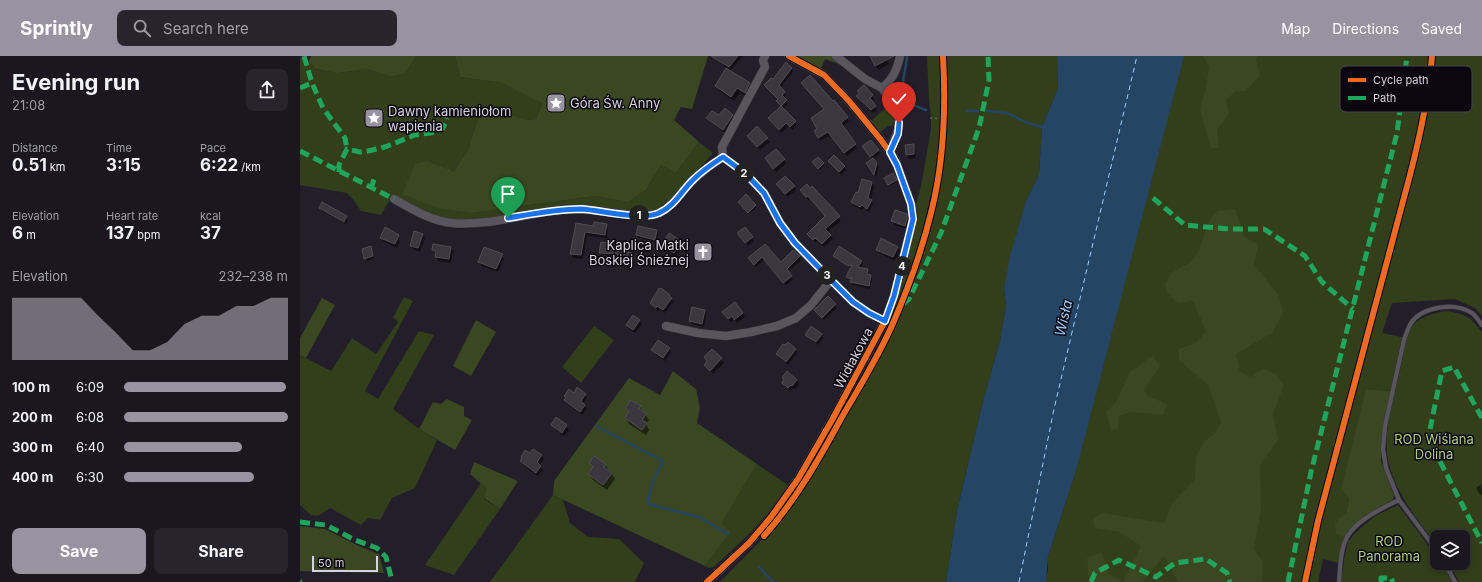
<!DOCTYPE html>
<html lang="en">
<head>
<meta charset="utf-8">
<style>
	:root { --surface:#1a1720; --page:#27242d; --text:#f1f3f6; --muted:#9f9fa5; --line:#38363e; --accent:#9793a0 }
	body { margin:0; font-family:Inter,sans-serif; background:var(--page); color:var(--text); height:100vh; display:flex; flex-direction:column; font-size:15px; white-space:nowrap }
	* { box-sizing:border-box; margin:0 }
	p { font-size:13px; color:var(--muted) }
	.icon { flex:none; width:22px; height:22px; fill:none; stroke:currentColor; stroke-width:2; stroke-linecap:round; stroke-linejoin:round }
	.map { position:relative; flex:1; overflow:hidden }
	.drawer { display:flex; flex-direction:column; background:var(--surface); width:300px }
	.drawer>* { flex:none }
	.controls { position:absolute; left:1130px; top:474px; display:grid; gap:8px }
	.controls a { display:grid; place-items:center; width:40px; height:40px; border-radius:8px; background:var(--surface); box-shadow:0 2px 10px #0003,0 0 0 1px var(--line); font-size:20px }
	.scale { position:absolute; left:12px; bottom:10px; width:66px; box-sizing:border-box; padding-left:4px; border:2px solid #d6d2e0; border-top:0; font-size:11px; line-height:14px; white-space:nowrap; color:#d6d2e0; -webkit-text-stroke:3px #0a0710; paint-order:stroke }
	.pin { position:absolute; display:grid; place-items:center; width:34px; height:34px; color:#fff; margin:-41px -17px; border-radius:50% 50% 50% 0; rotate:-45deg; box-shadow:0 0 4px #0007 }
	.pin .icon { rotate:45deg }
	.km { position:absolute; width:20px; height:20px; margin:-10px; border-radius:50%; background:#222; color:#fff; font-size:11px; line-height:20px; text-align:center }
	.round { display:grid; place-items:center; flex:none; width:42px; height:42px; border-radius:8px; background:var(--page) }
	.head { display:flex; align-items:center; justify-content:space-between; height:68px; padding:0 12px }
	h1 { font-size:22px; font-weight:700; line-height:30px }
	.stats { display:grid; grid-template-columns:repeat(3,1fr); gap:6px; height:68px; padding:4px 12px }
	.stats div { display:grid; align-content:center }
	.stats b { font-size:17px; font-weight:700 }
	.stats small { font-size:11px; font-weight:400 }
	.stats p { font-size:11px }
	.chart { height:112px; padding:8px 12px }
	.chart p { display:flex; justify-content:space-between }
	.chart svg { width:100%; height:72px; margin-top:4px; fill:var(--accent); opacity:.7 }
	.primary-button { display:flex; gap:8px; margin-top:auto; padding:8px 12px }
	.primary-button a { flex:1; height:46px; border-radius:8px; background:var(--accent); color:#fff; font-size:16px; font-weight:700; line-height:46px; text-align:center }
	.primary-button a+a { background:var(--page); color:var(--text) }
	ul { padding:0 12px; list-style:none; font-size:13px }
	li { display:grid; grid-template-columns:64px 48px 1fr; align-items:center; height:30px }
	li i { height:10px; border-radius:5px; background:var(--accent) }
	header { display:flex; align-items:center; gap:24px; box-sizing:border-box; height:56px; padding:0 20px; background:var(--accent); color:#fff }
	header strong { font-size:19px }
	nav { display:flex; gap:22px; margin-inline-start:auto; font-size:14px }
	.search { width:280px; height:36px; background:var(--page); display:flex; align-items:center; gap:10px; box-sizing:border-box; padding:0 14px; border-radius:8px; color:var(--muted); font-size:15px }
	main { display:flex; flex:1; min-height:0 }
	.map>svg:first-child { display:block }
	.green { fill:#333e1b }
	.forest { fill:#3a4721 }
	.water { fill:#244564 }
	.shadow { fill:#0007 }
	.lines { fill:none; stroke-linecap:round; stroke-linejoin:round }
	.stream { stroke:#244564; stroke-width:2.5 }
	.ferry { stroke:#a0cffc; stroke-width:1; stroke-dasharray:5 4; stroke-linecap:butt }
	.building { fill:#3a3740; stroke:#4f4c55 }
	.lane-casing { stroke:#3c3a43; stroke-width:5 }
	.street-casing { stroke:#3c3a43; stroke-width:9 }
	.path { stroke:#5f5c65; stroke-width:1.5; stroke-dasharray:2 3; stroke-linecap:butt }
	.lane { stroke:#58555e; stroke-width:4 }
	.street { stroke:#58555e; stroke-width:8 }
	.quiet { stroke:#20a55d; stroke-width:5; stroke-dasharray:10 5; stroke-linecap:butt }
	.cycleway-casing { stroke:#0a0710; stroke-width:8 }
	.cycleway { stroke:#ed6a23; stroke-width:6 }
	.route-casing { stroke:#fff; stroke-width:8 }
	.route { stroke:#1a73e8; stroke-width:5 }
	.labels { text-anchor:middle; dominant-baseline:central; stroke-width:3; stroke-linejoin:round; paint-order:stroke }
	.poi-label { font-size:13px; fill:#d6d2e0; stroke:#0a0710; text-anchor:start }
	.street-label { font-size:13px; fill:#d6d2e0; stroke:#0a0710 }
	.park-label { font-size:13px; fill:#b2cc84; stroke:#0a0710 }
	.water-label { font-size:14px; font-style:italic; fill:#a0cffc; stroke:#0a0710 }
	.key { fill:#0a0710; stroke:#47444e; stroke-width:1 }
	.key-label { font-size:11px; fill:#d6d2e0 }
</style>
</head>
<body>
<header>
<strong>Sprintly</strong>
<div class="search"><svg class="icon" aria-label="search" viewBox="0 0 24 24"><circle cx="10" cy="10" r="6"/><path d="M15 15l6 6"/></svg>Search here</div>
<nav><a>Map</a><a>Directions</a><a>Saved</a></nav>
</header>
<main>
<section class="drawer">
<div class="head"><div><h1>Evening run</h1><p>21:08</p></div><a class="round"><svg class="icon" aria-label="share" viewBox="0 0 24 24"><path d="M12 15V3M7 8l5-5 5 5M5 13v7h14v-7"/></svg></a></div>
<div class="stats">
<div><p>Distance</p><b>0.51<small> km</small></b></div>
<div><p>Time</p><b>3:15</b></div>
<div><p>Pace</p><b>6:22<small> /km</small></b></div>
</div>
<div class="stats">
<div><p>Elevation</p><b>6<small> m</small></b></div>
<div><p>Heart rate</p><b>137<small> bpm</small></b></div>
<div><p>kcal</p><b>37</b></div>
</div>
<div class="chart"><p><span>Elevation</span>232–238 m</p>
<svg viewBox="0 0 160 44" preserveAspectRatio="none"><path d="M0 44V6L10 6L20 6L30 6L40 6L50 17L60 27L70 38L80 38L90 33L100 22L110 17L120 17L130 11L140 11L150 6L160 6V44z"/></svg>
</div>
<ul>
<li><b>100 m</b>6:09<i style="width:99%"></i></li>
<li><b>200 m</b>6:08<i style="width:100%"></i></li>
<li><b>300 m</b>6:40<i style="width:72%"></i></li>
<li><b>400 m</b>6:30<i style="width:79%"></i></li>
</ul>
<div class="primary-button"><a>Save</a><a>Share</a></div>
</section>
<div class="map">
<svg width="1182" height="526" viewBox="0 0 1182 526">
	<rect width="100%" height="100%" fill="#221f2a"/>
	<path class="green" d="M116,0H155L160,21L202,27L242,46L236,63L227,64L198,54L177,65L168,94L154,115L128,105L173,157L295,140L328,146L346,134L361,109L376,117L399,86L413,97L373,142L361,152L350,156H334L285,151L173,165L141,162L94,142L89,145L81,159L61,155L52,142L47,137L0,129V2L9,5L15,13L37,17L68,13L91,21L105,18Z
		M627,0H640L642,57L637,113L617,199L599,248L596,250L595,243L618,161L616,148L621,130L631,73V61L629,44Z
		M647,0H757L758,32L742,71L739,118L726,145L704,232L706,250L700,285L682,349L657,455L646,526H420L480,465L502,434L600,262L620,205L635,150L642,114L647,74Z
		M879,0H1182V260L1175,252L1155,243L1092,247L1082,277L1102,281L1091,335L1067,333L1046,458L1035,466L1046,481L1039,507L1023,503L1018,526H745L748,515V501L766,445Z
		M589,49C592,55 595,63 593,70H588L580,76L579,75L571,65Z
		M104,241L113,245L65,335L78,343L119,275L134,279L93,353L119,373L137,384L115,432L92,442L80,464L68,462L61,469L30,452L18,460L11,459L0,449V299L31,315L52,282L76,298L98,266L93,261Z
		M1146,255C1165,258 1170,260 1182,276V526H1159L1149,507H1163V481H1137V490C1118,464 1100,443 1090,412C1080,380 1094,342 1101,310C1104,298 1105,283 1111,272C1118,261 1134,257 1146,255Z
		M294,270L314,284L281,327L262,311Z
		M457,408L488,429L468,457L450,477L414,511L409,512L405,510L429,476L422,467Z
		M181,427L186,432L184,443L200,453L154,519L125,509Z
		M253,439L263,444L270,467L288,481L319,483L344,507L335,526H190Z
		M1098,449L1137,501V507H1142L1152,526H1041L1045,499L1048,486L1054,478L1075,460Z"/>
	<path class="forest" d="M11,0H116L105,18L91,21L68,13L37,17L15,13L9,5Z
		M155,0H408L392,53L381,51L374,64L399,86L376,117L361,109L346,134L328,146L295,140L173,157L138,152L102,138L115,108L128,105L154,115L168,94L177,65L182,59L198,54L227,64L236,63L242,47L202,27L160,21Z
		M497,0H533L547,11L525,3L521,13Z
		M903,0H958L956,3L960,19L946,35H936L926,44L929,57L917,74L919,92H911L900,53L905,36L909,11Z
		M935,153L944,180L958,189L954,208L979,240L983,257L972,277L936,298L940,316L951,321L963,313L976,318L984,330L973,357L978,384L960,409L961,454L954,493L963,506L962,526H878L864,500L843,526H789L787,502L801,496L809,517L823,526L841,490L819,476L795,472L793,464L802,457L864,467L872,447L895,423L896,400L905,385L915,377L921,366L909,330L879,304V293L896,287L906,275L893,245L878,247L867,237L865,229L871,217L891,206L898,197L910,163L918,155Z
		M22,242L35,249L6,302L0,299V282Z
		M176,264L196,276L171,320L153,310Z
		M853,299L860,310L844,334L848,340L867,348L863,359L830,356L819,360L818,373L811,375L806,356L815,347L830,316Z
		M373,315L396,333L400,352L397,367L457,408L422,467L430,476L405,510L253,439L254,425L329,322L360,339Z
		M1066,333L1091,335L1082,378L1081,405L1094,439L1093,444C1074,453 1059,464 1046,481L1036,478L1035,466L1046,457L1049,442L1041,433Z
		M147,343L164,351V360L172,364L155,394L119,373L133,346L141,348Z
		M174,406L218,425L200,453L184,442L186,432L170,418Z
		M0,470L25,473L59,490L79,498L84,517L0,515Z"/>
	<path class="water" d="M757,0H884L777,411L748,501L746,526H646L657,455L682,349L700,285L706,250L704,232L710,200L726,145L739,118L742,71L758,32Z"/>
	<path class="shadow" d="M423,0H443L430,15L449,28L452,33L448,42L440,37L434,45L419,35L416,30L427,12L422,8L419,5Z
		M571,0H587L585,1L589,8L578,14Z
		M492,12L493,16L480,32L486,40L484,42L488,48L483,53L497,69L492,74L489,70L481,77L469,62L482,51L477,45L478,44L465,29Z
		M502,27L533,46L534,45L549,65L543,71L557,92L547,100L531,79L520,85L515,75L519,73L524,54Z
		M559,35L572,40L574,43L571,46L577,53L573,57L559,44L558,40L560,38Z
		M432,59L434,63L425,77L410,65L408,62Z
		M457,72L470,86L460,94L451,83Z
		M613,89L615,93L616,102L609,103L607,99Z
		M566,94H578L580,98L573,103L579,111L576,121L569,111L573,103Z
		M518,102L524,109L520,114L514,108Z
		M484,104L486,108L476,116L469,106Z
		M529,105L544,110L546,114L541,119Z
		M593,118L597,126L590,130L585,123Z
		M572,127L574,130L571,144L573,148L569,156L564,152L562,154L554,150L552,146Z
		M477,129L494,130L496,134L488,141Z
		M512,132L541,165L527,176L533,183L524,191L517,185L516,187L508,178L526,160L510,143L508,144L501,134L510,133Z
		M22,148L46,161L48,164L46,168L22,155L20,152Z
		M440,148L455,149L456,151L449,158Z
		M606,159L609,167L607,173L594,169L592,165Z
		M276,169L294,171L306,169L308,173L307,182L287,180L283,203L273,202L271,198Z
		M357,175L358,178L356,186L338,182L337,179Z
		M438,177L452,181L454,185L448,190Z
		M122,179L125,182L120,196L113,193L111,189Z
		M98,180L100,184L97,192L84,186L81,182Z
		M381,186L383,190L376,201L364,192L362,189Z
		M309,188L310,190L327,194L329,197L332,198L333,201L331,210L319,207L317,204L318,201L302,199L300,196Z
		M465,189L481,207L499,200L501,204L488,216L493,224L486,229L464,204L456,211L449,202Z
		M597,191L600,195L595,205L579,197L577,194Z
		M71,192L74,203L67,205L65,202Z
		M151,192L153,195L151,207L138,205L136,201L137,198L133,194Z
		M202,199L204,202L198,216L181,210L179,206Z
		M534,200L562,205L563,208L560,213L568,214L569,219L572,222L570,233L553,229L547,220L552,212L536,203Z
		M361,233L370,240L373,246L365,257L359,253L358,255L351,247Z
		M535,249L537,252L524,264L517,257Z
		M404,255L406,259L404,271L392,268L390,265Z
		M443,257L445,261L437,267L434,263L431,266L425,260Z
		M334,261L340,265L342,268L335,277L329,273L327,269Z
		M521,278L523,282L518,289L509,282L506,279Z
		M369,292L371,296L365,305L355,298L353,294Z
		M495,293L497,297L488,309L479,302L477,298Z
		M412,294L424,307L413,318L405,309L407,305L405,302Z
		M483,322L497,324L499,328L495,333L493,332L491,335L485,330L483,327L484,324Z
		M274,338L285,339L287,342L283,348L287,353L282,359L267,347L265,344Z
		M332,345L340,351L349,364L346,368L349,374L346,379L329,368L326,362L329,357L326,352Z
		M252,369L266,370L269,374L264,380L254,372Z
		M233,394L242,400L244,403L239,409L243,414L238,420L228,413L221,405Z
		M290,407L305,409L311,417L315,423L307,434L293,424L289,418L293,413Z
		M1181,428L1182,438L1180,439L1176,432Z"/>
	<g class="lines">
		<path class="stream" d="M607,0C605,27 591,43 626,54
			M667,55H678
			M687,55L707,57L725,66L742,71
			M296,370L363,405L351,430L348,448L399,461L428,478
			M459,511L473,526"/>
		<path class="ferry" d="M719,526L754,353L837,0"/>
	</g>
	<path class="building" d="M411,0H438L429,11Z
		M570,0H594L575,10Z
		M486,6L492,12L479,29L485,36L482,39L487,44L481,50L476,45L478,43L464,29L471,22L473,23Z
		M426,12L450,27L445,37L437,32L431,41L415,30Z
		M510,19L533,45L534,44L548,61L541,67L556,88L544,97L528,76L518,82L514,75L517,73L511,62L524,53L501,27Z
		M564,29L573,39L570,42L576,50L571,54L556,40L560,37L557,35Z
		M481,50L496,65L490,71L486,67L479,74L468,62Z
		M425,52L433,59L423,74L406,62L412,55L419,59Z
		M457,70L468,82L457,91L447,80Z
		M571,84L579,94L570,101L562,90Z
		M614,88V98L606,99L605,89Z
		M476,93L485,103L473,113L465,102Z
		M534,99L545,110L539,116L528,105Z
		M518,101L524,107L518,113L512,106Z
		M573,102L577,107L574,119L566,107Z
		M593,117L597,124L588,129L584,122Z
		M485,120L495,130L485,138L476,128Z
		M562,123L572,126L568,142L572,144L567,153L562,149L560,151L551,146L556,136L558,137Z
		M507,128L510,132L512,130L540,160L525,173L531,179L522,188L515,182L513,184L507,178L525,160L508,140L506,141L500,134Z
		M446,138L456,149L448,157L438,146Z
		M22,146L47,160L44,166L19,152Z
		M595,154L607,158V163L605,170L591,165Z
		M294,166L307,168L305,179L285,176L281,199L270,198L276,167L293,170Z
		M338,170L357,174L355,184L336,179Z
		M85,171L99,179L95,188L80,182Z
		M445,171L453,181L445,187L437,177Z
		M114,175L123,178L118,192L110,190Z
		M369,177L382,186L374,197L361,189Z
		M581,182L598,191L593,201L576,194Z
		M301,186L310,187L309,189L328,193V196L332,197L330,208L316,204L318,198L299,197Z
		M133,188L151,191L149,203L135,201L136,195L132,194Z
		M465,188L481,206L493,194L500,200L487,213L492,220L483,227L462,201L454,209L448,202Z
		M71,190L73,200L64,203L62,193Z
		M539,190L562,205L558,211L568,213L567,218L571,219L569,230L550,226L552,221L550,223L546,221L552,209L548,210L533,200Z
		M184,191L203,198L196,213L178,206Z
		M359,232L360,233L361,232L370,239L369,240L372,242L363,254L357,250L356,252L350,247Z
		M528,240L536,248L522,262L514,254Z
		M435,246L443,257L434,264L432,260L428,263L422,256Z
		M392,251L405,254L402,268L389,265Z
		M333,259L340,264L333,274L326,269Z
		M511,270L522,278L516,286L505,279Z
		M358,284L370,292L363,302L351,294Z
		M488,286L496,293L486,306L476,298L483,288L485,289Z
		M412,293L422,302L410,315L404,309L407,305L404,301Z
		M487,315L497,324L492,330L491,329L488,332L482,327L484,323L482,322Z
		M277,331L286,338L281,345L285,349L280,356L264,344L266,341L264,340L269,333L274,337Z
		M331,344L341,350L339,352L346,358L342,364L347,367L342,374L325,362L329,355L325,352Z
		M256,361L267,369L262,377L251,369Z
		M233,393L242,399L237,406L241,410L236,417L220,405L222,402L221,401L225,394L230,397Z
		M294,400L306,408L304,411L312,417L303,429L288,418L293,411L289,407Z"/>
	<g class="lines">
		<g class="lane-casing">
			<path id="lane" d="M1099,444L1086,412L1083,393L1085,370L1104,284C1106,278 1108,272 1111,267C1123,250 1155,246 1172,257C1176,260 1179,265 1182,269
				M1145,507L1155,526
				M1039,526C1040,514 1040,500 1044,488C1050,467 1080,453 1099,444L1137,495"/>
		</g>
		<g class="street-casing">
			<path id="street" d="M536,0L565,23L582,32L596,53L599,67L598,74L590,96
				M582,32C593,23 597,14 600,0
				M423,101L446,118L464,137L480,167L495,187L531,224L553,246L569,257L585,265
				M423,101L422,91L465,11L463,4L465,0
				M94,143C112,153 131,165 152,167C196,171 238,152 281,153C301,154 343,164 359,157C375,149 382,134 394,123C403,115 412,108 423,101
				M366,270L398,277L426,280L451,276L477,270L496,262L511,249L531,224
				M407,526L449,487L471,461L498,423L532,364L585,265L594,240L613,163L611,148L600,117L594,102L581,84L549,45L524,19L489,0"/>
		</g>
		<path class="path" d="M630,62L644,63"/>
		<use href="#lane" class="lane"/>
		<use href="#street" class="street"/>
		<path class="quiet" d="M4,0L12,27L23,52L45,82L47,93
			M0,32L12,27
			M0,95L94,143
			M39,116V109L47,93L60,96L68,95L85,91L115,79L131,77L143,72L147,62
			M71,133L74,123
			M853,142L885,169L928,173H964L1005,200L1022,226L1053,253
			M603,248L609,243L641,177L679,72L689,24L688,0
			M1182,362L1154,311L1142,315L1129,378L1130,386L1182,487
			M0,466L26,469L55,484L77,492L86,501L91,521
			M0,525L1,526
			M791,526L795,517L819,504L856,521L875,507L906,503L927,517L930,526
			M988,526L1011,416L1097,77L1107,0
			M1081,526V522H1091L1093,526"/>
		<g class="cycleway-casing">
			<path id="cycleway" d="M464,480C496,444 519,403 542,361C560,330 580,298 594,265C609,230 622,194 631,157C644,106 646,52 643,0
				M407,526L449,487L471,461L498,423L532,364L585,265L594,240L613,163L611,148L600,117L594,102L581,84L549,45L524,19L489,0
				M1005,526L1018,465L1110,119C1120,80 1129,40 1132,0"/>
		</g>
		<use href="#cycleway" class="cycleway"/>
	</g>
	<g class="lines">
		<g class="route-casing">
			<path id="route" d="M208,162C232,158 256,153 281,153C301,154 342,165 359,157C375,150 382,134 394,123C402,115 412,108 423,101L446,118L464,137L480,167L495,187L531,224L553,246L569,257L585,265L594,240L613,163L611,148L597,109L590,96L598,78L599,67"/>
		</g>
		<use href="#route" class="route"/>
	</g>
	<defs>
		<g id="sight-square" transform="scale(1)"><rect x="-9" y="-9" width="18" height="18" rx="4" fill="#9793a0" stroke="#0a0710"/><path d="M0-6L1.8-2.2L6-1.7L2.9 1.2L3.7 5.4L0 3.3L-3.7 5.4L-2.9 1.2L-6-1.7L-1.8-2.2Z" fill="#fff"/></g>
		<g id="church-square" transform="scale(1)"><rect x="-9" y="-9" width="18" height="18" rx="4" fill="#9793a0" stroke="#0a0710"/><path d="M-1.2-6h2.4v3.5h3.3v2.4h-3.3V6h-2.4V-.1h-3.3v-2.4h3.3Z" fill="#fff"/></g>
	</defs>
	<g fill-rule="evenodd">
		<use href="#sight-square" x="256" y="47"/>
		<use href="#sight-square" x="74" y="62"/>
		<use href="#church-square" x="403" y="196"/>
	</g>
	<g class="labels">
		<g class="poi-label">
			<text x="270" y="47">Góra Św. Anny</text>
			<text x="88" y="55">Dawny kamieniołom<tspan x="88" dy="15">wapienia</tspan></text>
			<text x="389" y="189" text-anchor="end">Kaplica Matki<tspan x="389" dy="15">Boskiej Śnieżnej</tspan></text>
		</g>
		<g class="street-label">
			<text transform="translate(553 302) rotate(-62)">Widłakowa</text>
		</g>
		<g class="park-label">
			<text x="1134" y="383">ROD Wiślana<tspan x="1134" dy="15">Dolina</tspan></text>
			<text x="1089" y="485">ROD<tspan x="1089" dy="15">Panorama</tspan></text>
		</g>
		<g class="water-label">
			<text transform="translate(763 262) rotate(-77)">Wisła</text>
		</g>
	</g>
	<rect x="1040" y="10" width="132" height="46" rx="6" class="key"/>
	<rect x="1048" y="22" width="18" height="4" fill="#ed6a23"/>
	<rect x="1048" y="40" width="18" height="4" fill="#20a55d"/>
	<g class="key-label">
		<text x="1073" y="28">Cycle path</text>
		<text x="1073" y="46">Path</text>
	</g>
</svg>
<div class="controls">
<a><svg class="icon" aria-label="layers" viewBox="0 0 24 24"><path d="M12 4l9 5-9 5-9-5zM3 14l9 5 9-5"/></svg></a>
</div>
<div class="scale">50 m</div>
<div class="pin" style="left:208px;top:162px;background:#1e9e55"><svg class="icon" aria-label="arrive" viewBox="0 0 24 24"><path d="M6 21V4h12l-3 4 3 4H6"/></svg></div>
<div class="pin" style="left:599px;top:67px;background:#d93025"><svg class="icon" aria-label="check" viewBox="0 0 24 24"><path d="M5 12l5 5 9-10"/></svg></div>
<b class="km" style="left:339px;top:159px">1</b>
<b class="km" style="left:444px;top:117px">2</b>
<b class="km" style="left:527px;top:219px">3</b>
<b class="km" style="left:602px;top:210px">4</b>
</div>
</main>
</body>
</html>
